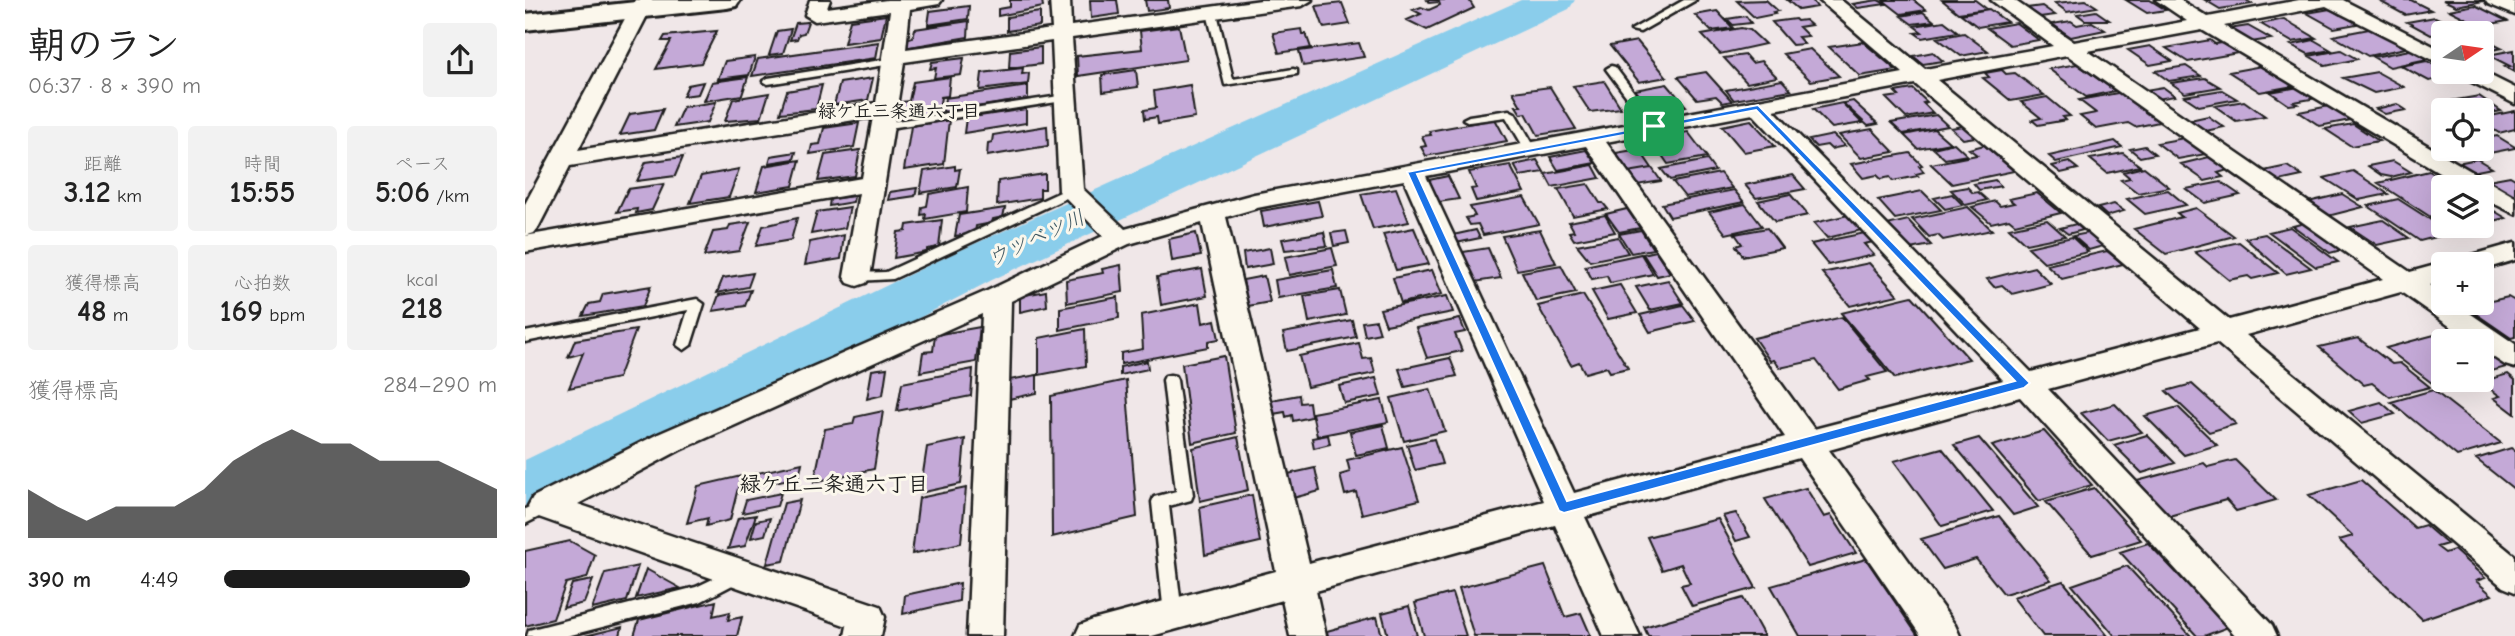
<!DOCTYPE html>
<html lang="ja">
<head>
<meta charset="utf-8">
<style>
	:root { --surface:#fff; --page:#f2f2f2; --text:#222; --muted:#767676; --accent:#1c1c1c }
	body { margin:0; font-family:"Comic Neue","Klee One",sans-serif; background:var(--page); color:var(--text); height:100vh; display:flex; flex-direction:column; font-size:26px; white-space:nowrap }
	* { box-sizing:border-box; margin:0 }
	p { font-size:23px; color:var(--muted) }
	.icon { flex:none; width:38px; height:38px; fill:none; stroke:currentColor; stroke-width:2; stroke-linecap:round; stroke-linejoin:round }
	.map { position:relative; flex:1; overflow:hidden }
	.panel { display:flex; flex-direction:column; background:var(--surface); width:525px }
	.panel>* { flex:none }
	.needle { width:46px; rotate:77deg }
	.controls { position:absolute; left:1906px; top:21px; display:grid; gap:14px }
	.controls a { display:grid; place-items:center; width:63px; height:63px; border-radius:7px; background:var(--surface); box-shadow:0 7px 28px #0002; font-size:35px }
	.pin { position:absolute; display:grid; place-items:center; width:60px; height:60px; color:#fff; margin:-30px; border-radius:14px; box-shadow:0 4px 10px #0006 }
	.round { display:grid; place-items:center; flex:none; width:74px; height:74px; border-radius:7px; background:var(--page) }
	.summary { display:flex; align-items:center; justify-content:space-between; height:119px; padding:0 28px }
	h1 { font-size:38px; font-weight:800; line-height:52px }
	.stats { display:grid; grid-template-columns:repeat(3,1fr); gap:10px; height:119px; padding:7px 28px }
	.stats div { display:grid; align-content:center; border-radius:7px; background:var(--page); text-align:center }
	.stats b { font-size:30px; font-weight:800 }
	.stats small { font-size:19px; font-weight:400 }
	.stats p { font-size:19px }
	.chart { height:196px; padding:14px 28px }
	.chart p { display:flex; justify-content:space-between }
	.chart svg { width:100%; height:126px; margin-top:7px; fill:var(--accent); opacity:.7 }
	ul { padding:0 28px; list-style:none; font-size:23px }
	li { display:grid; grid-template-columns:112px 84px 1fr; align-items:center; height:52px }
	li i { height:18px; border-radius:9px; background:var(--accent) }
	main { display:flex; flex:1; min-height:0 }
	.map>svg:first-child { display:block }
	.lines { fill:none; stroke-linecap:round; stroke-linejoin:round }
	.river { fill:#8acdeb; fill-rule:evenodd }
	.building { fill:#c4a9d7; stroke:#1c1c1c; stroke-width:2 }
	.lane-casing { stroke:#1c1c1c; stroke-width:5 }
	.street-casing { stroke:#1c1c1c; stroke-width:5 }
	.secondary-casing { stroke:#1c1c1c; stroke-width:6 }
	.lane { fill:#fbf7ec; fill-rule:evenodd }
	.street { fill:#fbf7ec; fill-rule:evenodd }
	.secondary { fill:#fbf7ec; fill-rule:evenodd }
	.route { fill:#1a73e8; stroke:#fff; stroke-width:2; fill-rule:evenodd }
	.labels { text-anchor:middle; dominant-baseline:central; stroke-width:6; stroke-linejoin:round; paint-order:stroke }
	.far-neighbourhood-label { font-size:18px; font-weight:bold; fill:#1c1c1c; stroke:#fbf7ec }
	.water-label { font-size:21px; font-style:italic; fill:#425a64; stroke:#fbf7ec }
	.neighbourhood-label { font-size:21px; font-weight:bold; fill:#1c1c1c; stroke:#fbf7ec }
</style>
</head>
<body>
<main>
<section class="panel">
<div class="summary"><div><h1>朝のラン</h1><p>06:37 · 8 × 390 m</p></div><a class="round"><svg class="icon" aria-label="share" viewBox="0 0 24 24"><path d="M12 15V3M7 8l5-5 5 5M5 13v7h14v-7"/></svg></a></div>
<div class="stats">
<div><p>距離</p><b>3.12<small> km</small></b></div>
<div><p>時間</p><b>15:55</b></div>
<div><p>ペース</p><b>5:06<small> /km</small></b></div>
</div>
<div class="stats">
<div><p>獲得標高</p><b>48<small> m</small></b></div>
<div><p>心拍数</p><b>169<small> bpm</small></b></div>
<div><p>kcal</p><b>218</b></div>
</div>
<div class="chart"><p><span>獲得標高</span>284–290 m</p>
<svg viewBox="0 0 160 44" preserveAspectRatio="none"><path d="M0 44V27L10 33L20 38L30 33L40 33L50 33L60 27L70 17L80 11L90 6L100 11L110 11L120 17L130 17L140 17L150 22L160 27V44z"/></svg>
</div>
<ul>
<li><b>390 m</b>4:49<i style="width:90%"></i></li>
</ul>
</section>
<div class="map">
<svg width="1990" height="636" viewBox="0 0 1990 636">
	<rect width="100%" height="100%" fill="#f0e7e8"/>
	<filter id="ink" filterUnits="userSpaceOnUse"><feTurbulence type="fractalNoise" baseFrequency=".0143" numOctaves="2"/><feDisplacementMap in="SourceGraphic" scale="14" xChannelSelector="R" yChannelSelector="G"/><feConvolveMatrix kernelMatrix="1 2 1 2 8 2 1 2 1" color-interpolation-filters="sRGB"/></filter>
	<g filter="url(#ink)">
		<g class="lines">
			<path class="river" d="M996,0H1050L1044,9L467,280L25,510L0,518V460L427,254Z"/>
		</g>
		<path class="building" d="M485,0H517L518,7L473,16V9L485,7Z
			M565,0H592L594,14L566,18Z
			M620,0H643L644,8L622,11Z
			M902,0H944L949,8L902,30L882,20L896,14L888,10L896,7L904,10L915,5L914,2L904,3Z
			M1241,0L1253,11L1248,12L1250,14L1230,18L1212,1Z
			M1262,0H1287L1292,7L1274,10Z
			M1353,0L1361,4L1333,8L1328,4Z
			M1358,0H1388L1401,10L1376,14Z
			M1417,0H1450L1462,9L1433,13Z
			M1561,0L1572,7L1542,12L1530,3Z
			M1601,0H1625L1641,10L1622,13Z
			M1680,0H1721L1727,4L1695,9Z
			M1869,0H1886L1906,10L1880,15L1856,2Z
			M1918,0H1957L1958,1L1931,6Z
			M817,3L825,24L799,28L791,6Z
			M1950,5L1982,21L1956,26L1924,10Z
			M444,6L443,19L403,25L405,11Z
			M1517,6L1530,15L1515,17L1502,8Z
			M1464,9L1482,22L1453,27L1436,14Z
			M1805,9L1815,15L1820,14L1832,24L1809,28L1782,13Z
			M1192,11L1208,28L1186,31L1170,15Z
			M1571,11L1584,20H1560L1552,14Z
			M515,12V26L482,31V17Z
			M1398,12L1409,21L1387,24L1376,16Z
			M361,15L356,38L319,43L325,20Z
			M1221,16L1226,23L1208,25L1202,19Z
			M1910,17L1930,27L1924,28L1929,30L1906,35L1882,22Z
			M1270,19L1272,21L1280,20L1286,25L1274,27L1283,36L1273,37L1279,44L1267,45L1247,22Z
			M1759,19L1791,38L1767,42L1736,24Z
			M444,21L443,37L379,48L380,39L388,37L390,29Z
			M1419,21L1433,32L1397,38L1390,33L1397,32L1389,26Z
			M1546,21L1552,25L1567,22L1580,30L1546,37L1527,24Z
			M283,22L279,33L274,34L272,39L265,40L271,23Z
			M1491,23L1514,40L1485,45L1462,28Z
			M654,26L661,60L553,76L552,56L617,49L615,31Z
			M1723,26L1746,39L1726,42L1704,29Z
			M1216,28L1225,30L1240,44L1195,54L1177,35Z
			M1849,28L1885,47L1843,56L1808,36Z
			M266,29L258,53L244,55L252,31Z
			M776,29L777,34H781L786,48L754,53L748,33Z
			M192,31L176,63L131,69L146,41H137L140,36Z
			M1439,33L1463,51L1436,56L1412,38Z
			M1956,37L1978,48L1956,52Z
			M1685,40L1690,44L1696,43L1713,53L1663,62L1641,48Z
			M1789,40L1806,50L1783,54L1766,45Z
			M1112,41L1142,77L1114,82L1085,46Z
			M354,42L351,58L227,76L233,59Z
			M1338,42L1371,70L1335,76L1304,47Z
			M834,43L839,57L778,66L774,51Z
			M1625,46L1647,61L1625,65L1603,50Z
			M516,47V64L484,68L485,51Z
			M1285,49L1314,76L1286,81L1258,54Z
			M1890,49L1907,58L1865,67L1848,57Z
			M1816,50L1832,59L1801,66L1784,56Z
			M1989,50V72L1980,67L1985,66L1963,55Z
			M1408,52L1418,61L1398,64L1388,56Z
			M1220,55L1227,63L1236,61L1252,77L1222,83L1199,58Z
			M230,57L224,75L193,79L200,61Z
			M439,58L436,75L409,78L411,68L405,69L407,62Z
			M1902,61L1923,73H1919L1926,77L1904,81L1876,66Z
			M1552,64L1590,91L1561,97L1524,69Z
			M1742,65L1774,85L1735,92L1704,72Z
			M1661,66L1676,76L1644,81L1630,71Z
			M498,68L497,74L504,73L503,84L455,90L457,73Z
			M611,70L613,87L578,92L577,75Z
			M1477,70L1481,74L1490,73L1519,95L1486,101L1458,78L1464,77L1460,73Z
			M1181,72L1207,101L1198,103L1191,96L1172,99L1153,77Z
			M1852,72L1879,87L1849,93L1818,78Z
			M223,77L217,95L179,101L187,82Z
			M425,77L423,96L416,97L413,115L373,121L377,102L384,101L388,82Z
			M348,78L343,100L309,105L315,83Z
			M1680,78L1695,87L1660,93L1646,83Z
			M1257,80L1266,90L1209,100L1201,90Z
			M1079,81L1096,108L1065,112L1048,86Z
			M178,82L173,94L158,96L163,85Z
			M1142,84L1161,106L1134,111L1122,97L1117,98L1110,90Z
			M297,85L291,109L255,113L262,91Z
			M665,85L670,118L633,124L632,117L620,119L619,110L631,108L629,91Z
			M503,86V99L418,112L420,98Z
			M1025,87L1051,129L1013,135L1001,113L996,114L991,106H996L988,92Z
			M1638,87L1650,96L1632,99L1620,90Z
			M1774,87L1792,98L1769,102L1773,104L1764,105L1745,92Z
			M1388,89L1402,102L1398,103L1408,113L1381,118L1361,98L1374,96L1370,92Z
			M1697,90L1712,99L1674,106L1659,96Z
			M1598,92L1639,121L1610,127L1603,123L1571,129L1555,116L1571,113L1554,100Z
			M244,93L236,118L200,121L208,99Z
			M1954,96L1976,111L1956,115V110H1935L1920,102Z
			M1522,97L1545,116L1538,117L1541,120L1513,125L1507,120L1516,118L1496,102Z
			M1328,101L1353,124L1343,126L1318,103Z
			M1719,101L1740,116L1711,121L1690,106Z
			M191,102L183,122L149,127L158,107Z
			M1317,103L1337,123L1307,128L1288,109Z
			M1872,104L1881,110L1860,114L1851,109Z
			M1804,106L1825,120L1795,126L1774,112Z
			M138,109L129,130L95,135L105,114Z
			M501,109V123L439,133L441,118Z
			M1990,111V129L1974,133L1956,122V118Z
			M1411,115L1423,126L1378,134L1366,123Z
			M1683,116L1699,127L1681,131L1665,120Z
			M970,119L982,141L901,156L896,147L901,146L897,136L906,135L904,131Z
			M424,120L419,164L379,170L386,126Z
			M1226,120L1250,146L1219,152L1197,126Z
			M334,123L329,147L285,154L287,145L295,144L299,128Z
			M1828,124L1854,141L1826,146L1800,129Z
			M522,126L523,146L462,156L463,143L467,142L468,135Z
			M1438,126L1450,137L1438,139L1426,128Z
			M1347,129L1369,152L1336,158L1314,135Z
			M1409,129L1425,143L1393,149L1379,135Z
			M1163,132L1182,157L1143,164L1125,138Z
			M1308,135L1320,146L1306,149L1302,145L1291,147L1284,140Z
			M1972,136L1990,147V148L1965,153L1956,148V139Z
			M1659,138L1681,154L1653,159L1632,143Z
			M1590,141L1597,147L1531,162L1524,156Z
			M1429,143L1442,155L1420,159L1408,148Z
			M1459,145L1489,171L1427,184L1406,164L1452,155L1444,149Z
			M1620,146L1630,154L1615,157L1605,149Z
			M1114,149L1127,168L1103,172L1091,153Z
			M335,150L330,176L293,181L300,155Z
			M1061,150L1070,163L1033,170L1025,157Z
			M271,152L269,159L244,163L246,156Z
			M1385,153L1397,165L1394,166L1399,172L1391,174L1393,176L1368,181L1365,177L1356,179L1352,175L1338,178L1326,164Z
			M1598,153L1615,166L1582,173L1565,159Z
			M158,157L150,176L112,181L121,162Z
			M1684,157L1703,170L1693,173L1698,177L1680,181L1656,164Z
			M1952,159L1967,168L1947,172L1932,163Z
			M275,160L268,186L231,192L239,166Z
			M1012,160L1019,172L995,176L989,165Z
			M1182,160L1190,171L1145,180L1136,169Z
			M1868,161L1886,172L1866,177L1856,175L1843,166Z
			M1544,162L1553,169L1536,173L1527,166Z
			M985,165L999,192L951,201L946,189L951,188L944,172Z
			M1068,165L1075,178L1027,187L1020,174Z
			M430,166V170L435,169L432,187L395,193L399,171Z
			M1762,166L1777,176L1754,181L1739,171Z
			M1619,167L1644,187L1613,193L1596,180L1605,178L1598,172Z
			M1127,168L1136,181L1112,185L1103,172Z
			M214,169L204,197L165,203L176,176Z
			M1828,171L1863,194L1834,200L1799,178Z
			M1904,171L1931,187H1918V225L1853,183Z
			M1195,173L1207,188L1160,197L1148,182Z
			M520,174V189H515V198L472,205L473,181Z
			M1268,175L1280,189L1231,198L1220,185Z
			M923,176L934,199L914,202L904,180Z
			M1985,176L1990,179V197L1963,180Z
			M1470,180L1476,186L1454,190L1449,184Z
			M1696,182L1715,195L1680,203L1661,189Z
			M139,184L127,210L111,213L112,209L92,212L103,189Z
			M1063,184L1075,203H1078L1083,209L1048,216L1033,189Z
			M443,187L441,212L400,219L401,214L396,215L397,207L402,206L404,194Z
			M1442,187L1448,193L1453,192L1462,200L1441,205L1426,190Z
			M392,188L390,196L363,200L365,192Z
			M871,188L884,222L848,229L836,194Z
			M1209,190L1219,202L1145,217L1137,204Z
			M1643,190L1661,205L1620,214L1602,199Z
			M1397,191L1416,210L1370,219L1353,200Z
			M1512,193L1536,213L1490,224L1484,219L1466,223L1447,207L1470,201L1475,206L1489,203L1484,199Z
			M1265,194L1283,215L1250,222L1233,201Z
			M1427,194L1438,205L1420,209L1409,198Z
			M1817,194L1838,207L1803,216L1783,202Z
			M329,196L328,202L304,206L305,199Z
			M999,197L1014,224L958,235L953,224L945,225L941,218L950,216L945,207Z
			M1873,199L1926,233L1895,241L1843,206Z
			M793,201L797,216L739,227L736,211Z
			M1956,203L1981,218L1956,224Z
			M1220,204L1237,226L1201,234L1184,212Z
			M1589,204L1599,211L1582,216L1573,208Z
			M325,207L320,228L286,234L292,212Z
			M1443,207L1467,230L1418,240L1413,235L1404,237L1387,219Z
			M480,208L478,217L468,219L467,223L451,226L450,233L430,236L434,215Z
			M1671,208L1709,236L1641,254L1609,229L1657,217L1652,213Z
			M1102,209L1115,228L1094,232L1081,214Z
			M1080,215L1090,232L1049,240L1044,232L1049,231L1044,222Z
			M1323,215L1337,230L1302,238L1289,223Z
			M272,218L266,240L231,246L238,226Z
			M417,220L414,247L402,249V252L369,258L373,232L381,231L382,225Z
			M1383,220L1406,245L1385,249L1362,225Z
			M1522,220L1540,236L1501,244L1484,228Z
			M1858,220L1884,238L1852,245L1825,227Z
			M225,222L214,251L179,256L188,232L203,230L205,225Z
			M1783,222L1820,249L1805,253L1768,226Z
			M1551,224L1558,230L1543,234L1535,228Z
			M1765,227L1813,262L1791,267L1744,232Z
			M889,228L904,264L871,270L858,234Z
			M1242,228L1257,248L1218,256L1211,246L1217,244L1210,234Z
			M951,230L955,238L931,243L928,235Z
			M1015,230L1031,263L992,270L977,236Z
			M1116,230L1128,249L1106,253L1094,234Z
			M821,231L824,243L809,246L806,233Z
			M799,232L802,246L760,250L757,239Z
			M671,233L676,256L647,261L644,239Z
			M1340,233L1349,242L1339,244L1349,255L1303,265L1286,244Z
			M1563,233L1578,246L1564,250L1548,236Z
			M1740,234L1786,268L1761,274L1720,238Z
			M319,235L316,259L280,265L285,242Z
			M1093,237L1103,253L1065,261L1052,245Z
			M1547,237L1563,252L1519,262L1503,247Z
			M1714,242L1753,273L1727,279L1723,276L1704,280L1670,252Z
			M745,248L748,264L720,269L718,253Z
			M807,248L812,266L764,275L760,257Z
			M963,248L976,278L950,282L938,252Z
			M1131,251L1145,273L1132,276L1118,254Z
			M1582,251L1598,264L1537,279L1522,265Z
			M1116,254L1128,274L1085,283L1082,276L1067,279L1060,266Z
			M1344,263L1373,295L1325,306L1297,273Z
			M596,265L598,292L542,303L541,280L578,273L577,269Z
			M1036,265L1051,293L1011,301L997,272Z
			M1509,267L1526,284L1487,294L1477,285L1469,287L1462,279Z
			M677,269L682,296L636,305L632,277Z
			M808,270L812,288L753,298L750,280Z
			M907,270L917,294L876,303L868,278Z
			M228,273L223,287L192,293L198,278Z
			M739,276L745,302L723,306L718,280Z
			M1143,280L1158,303L1125,310L1111,287Z
			M1095,285L1112,313L1083,319L1067,291Z
			M126,286L118,306L58,316L64,304L75,302L78,294Z
			M226,290L220,306L188,311L194,295Z
			M815,290L821,315L784,322L779,296Z
			M521,291L522,306L495,312V296Z
			M1058,295L1103,368L1085,372L1082,367L1060,373L1054,362L1046,365L1013,306Z
			M922,296L928,312L861,325L855,309Z
			M1387,296L1444,359L1370,378L1316,313Z
			M593,297L594,318L535,330V308Z
			M1983,297L1990,301V337L1986,338L1941,307Z
			M675,303L678,323L690,320L694,339L683,341V347L596,364V353L618,349L616,315Z
			M1158,305L1170,321L1125,332L1115,315Z
			M1317,317L1362,372L1342,377L1345,380L1313,389L1291,360L1255,368L1249,360L1245,361L1229,338Z
			M935,319L940,332L930,334L937,351L902,358L891,328Z
			M827,320L831,337L762,351L758,333Z
			M851,320L855,333L840,336L837,322Z
			M455,327L451,362L395,372L398,352L408,351L410,335Z
			M560,329L561,366L514,375V338Z
			M111,330L93,378L44,388L58,353L43,357L50,340Z
			M1909,335L1924,341H1918V380H1938L1912,387L1861,348Z
			M1833,338L1867,364L1875,363L1905,387L1865,397L1847,383L1839,385L1794,347Z
			M834,343L838,359L846,358L850,373L782,387L774,356Z
			M1956,348L1985,366L1956,374Z
			M699,356L711,433L667,443L657,364Z
			M925,358L932,376L880,387L874,369Z
			M622,361L623,369L595,375V367Z
			M362,368L358,395L342,399L347,370Z
			M448,369L446,396L372,411L377,383Z
			M1983,374L1990,380V414L1969,398L1975,396L1955,382Z
			M512,375V393L484,399V380Z
			M851,378L856,396L819,403L814,386Z
			M601,380L612,517L527,537L526,396Z
			M1667,384L1711,424L1684,432L1641,391Z
			M905,389L920,431L879,441L866,398Z
			M1908,390L1976,443L1932,456L1866,402Z
			M774,395L775,403L784,402L786,417L768,421L767,415L761,417L760,412L748,414L746,400Z
			M857,400L863,422L792,436L787,413Z
			M1856,402L1870,414L1837,423L1824,411Z
			M1590,404L1617,432L1583,441L1556,413Z
			M1653,407L1692,445L1659,455L1620,416Z
			M358,411L349,469L289,482L300,429L328,424L330,417Z
			M858,425L864,448L831,455L825,432Z
			M1519,431L1567,485L1514,501L1467,446Z
			M803,435L805,444L789,448L787,438Z
			M1622,435L1650,463L1617,473L1589,445Z
			M713,437L723,490L675,501L668,448Z
			M1454,438L1513,507L1488,515L1429,445Z
			M440,439L436,484L395,493L402,447Z
			M909,439L917,464L890,470L882,445Z
			M877,447L894,500L837,514L831,492L820,495L815,475L825,472L822,460Z
			M1417,448L1468,511L1417,526L1369,461Z
			M1986,448L1990,451V490L1951,459Z
			M1710,460L1751,500L1711,511L1701,500L1644,516L1612,481L1679,463L1683,467Z
			M277,463L274,477L225,487L228,474Z
			M790,468L795,491L768,498L763,474Z
			M216,476L205,520L181,526L183,518L162,523L173,486Z
			M1836,480L1890,528L1900,525L1922,544L1912,547L1920,553L1929,550L1960,578L1951,581L1967,595L1897,619L1814,540L1828,536L1784,495Z
			M441,488L436,543L387,554L394,498Z
			M1281,488L1299,517L1306,515L1331,553L1283,567L1240,499Z
			M1569,488L1616,540L1567,555L1521,502Z
			M256,493L252,506L217,513L221,500Z
			M727,495L735,542L680,555L675,507Z
			M275,500L259,561L242,564L259,503Z
			M1211,513L1225,537L1211,541L1198,516Z
			M231,515L220,546L203,549L213,518Z
			M1474,516L1526,580L1479,594L1451,559L1418,569L1396,539Z
			M245,518L240,535L226,538L231,521Z
			M1193,519L1231,588L1167,606L1156,585L1165,583L1156,564L1137,570L1122,537Z
			M45,541L70,555L62,578L41,583L28,619L0,626V551Z
			M1623,543L1703,627L1679,636H1672L1595,552Z
			M1341,559L1393,636H1275L1246,586Z
			M113,566L102,601L67,609L80,573Z
			M1020,566L1040,617L1056,613L1066,636H949L934,588Z
			M1602,566L1666,636H1590L1547,585Z
			M121,569L155,588L111,598Z
			M68,580L59,603L38,608L47,584Z
			M1538,581L1583,636H1518L1488,597Z
			M435,583L434,601L378,614L380,595Z
			M927,593L941,636H899L890,603Z
			M1218,598L1239,636H1123L1119,627Z
			M191,601L188,616L205,612L203,620L217,617L212,636H109L114,620Z
			M884,606L892,636H863L857,613Z
			M852,617L857,636H803L802,631Z
			M97,627L95,636H60Z"/>
		<g class="lines">
			<g class="lane-casing">
				<path id="lane" d="M1159,0H1171L1115,32L1106,30Z
					M687,10L692,13L708,79L768,69L772,70V74L700,85L682,13Z
					M369,58L373,59V63L243,84L238,81L243,78Z
					M1086,66L1090,67L1133,124V128H1125L1081,69Z
					M541,95L546,98L545,100L358,129L352,126L358,123Z
					M984,110L990,113L1011,149L1009,151H1001L981,117L944,122L938,119L944,116Z
					M546,187L552,191L550,194L368,279L332,281L325,277L332,273L361,272Z
					M172,299L179,304L166,345L159,350L152,345L163,310L0,342V332Z
					M645,375L650,376L652,380L668,495L666,500L644,506L657,614L654,620L648,622L642,620L639,614L627,502L629,497L651,491L638,380L640,376Z
					M20,499L26,501L28,506L26,511L0,524V509Z
					M213,567L219,569L222,574L219,579L175,602L42,636H2L4,630L11,628L171,587Z"/>
			</g>
			<g class="street-casing">
				<path id="street" d="M110,0H130L53,150L351,103L365,11L290,21L280,15L285,0H305L302,8L362,0H417L414,4L385,9L381,49L527,29L525,0H545L546,26L736,0H787L777,6L547,38L558,189L600,229L729,194L1378,73L1294,0H1316L1400,69L1528,46L1466,0H1489L1549,42L1662,21L1631,0H1655L1683,17L1774,0H1818L1918,51V65L1801,6L1699,26L1990,197V214L1956,197V187H1939L1677,30L1563,51L1885,272L1918,263L1921,264H1918V281L1904,285L1918,294V303H1930L1990,344V368L1980,365L1956,349V341H1946L1876,292L1721,335L1990,556V592L1978,587L1692,343L1523,389L1747,625L1752,636H1711L1495,397L1304,450L1430,625L1435,636H1396L1274,458L1060,517L1115,636H1079L1030,525L791,591L801,636H765L757,600L627,636H550L555,625L568,620L751,571L677,223L604,244L486,301L478,636H442L457,314L155,450L53,504L355,606L360,617L356,636H320L322,626L8,515L3,506L8,497L133,434L462,291L578,236L534,191L527,41L379,62L345,277L341,283L332,286L323,283L319,277L334,193L0,252V236L337,178L348,117L45,166L13,228L9,233L0,236V204ZM1542,55L1858,279L1704,320L1412,80ZM1390,84L1675,328L1506,372L1249,110ZM1228,114L1478,380L1289,429L1081,142ZM1061,146L1260,437L1049,493L901,176ZM879,180L1019,501L784,563L701,217L732,208Z
					M1960,0L1990,2V15L1963,4Z
					M1956,71L1990,88V104L1935,76L1931,72Z
					M1990,243V260L1956,270V264H1933L1937,258Z"/>
			</g>
			<g class="secondary-casing">
				<path id="secondary" d="M129,0H215L211,6L202,8L0,30V14Z"/>
			</g>
			<use href="#lane" class="lane"/>
			<use href="#street" class="street"/>
			<use href="#secondary" class="secondary"/>
		</g>
	</g>
	<path class="route" d="M1233,105L1505,383L1499,388L1039,513L1034,511L882,172ZM1231,110L1490,381L1042,501L892,174Z"/>
	<g class="labels">
		<g class="far-neighbourhood-label">
			<text x="374" y="111">緑ケ丘三条通六丁目</text>
		</g>
		<g class="water-label">
			<text transform="translate(511 238) rotate(-25)">ウツベツ川</text>
		</g>
		<g class="neighbourhood-label">
			<text x="309" y="484">緑ケ丘二条通六丁目</text>
		</g>
	</g>
</svg>
<div class="controls">
<a><svg class="needle" viewBox="-14 -14 28 28"><path d="M0-13l5 13h-10z" fill="#e53935"/><path d="M0 13l5-13h-10z" fill="#767676"/></svg></a>
<a><svg class="icon" aria-label="locate" viewBox="0 0 24 24"><circle cx="12" cy="12" r="6"/><path d="M12 2v4M12 18v4M2 12h4M18 12h4"/></svg></a>
<a><svg class="icon" aria-label="layers" viewBox="0 0 24 24"><path d="M12 4l9 5-9 5-9-5zM3 14l9 5 9-5"/></svg></a>
<a>+</a>
<a>−</a>
</div>
<div class="pin" style="left:1129px;top:126px;background:#1e9e55"><svg class="icon" aria-label="arrive" viewBox="0 0 24 24"><path d="M6 21V4h12l-3 4 3 4H6"/></svg></div>
</div>
</main>
</body>
</html>
